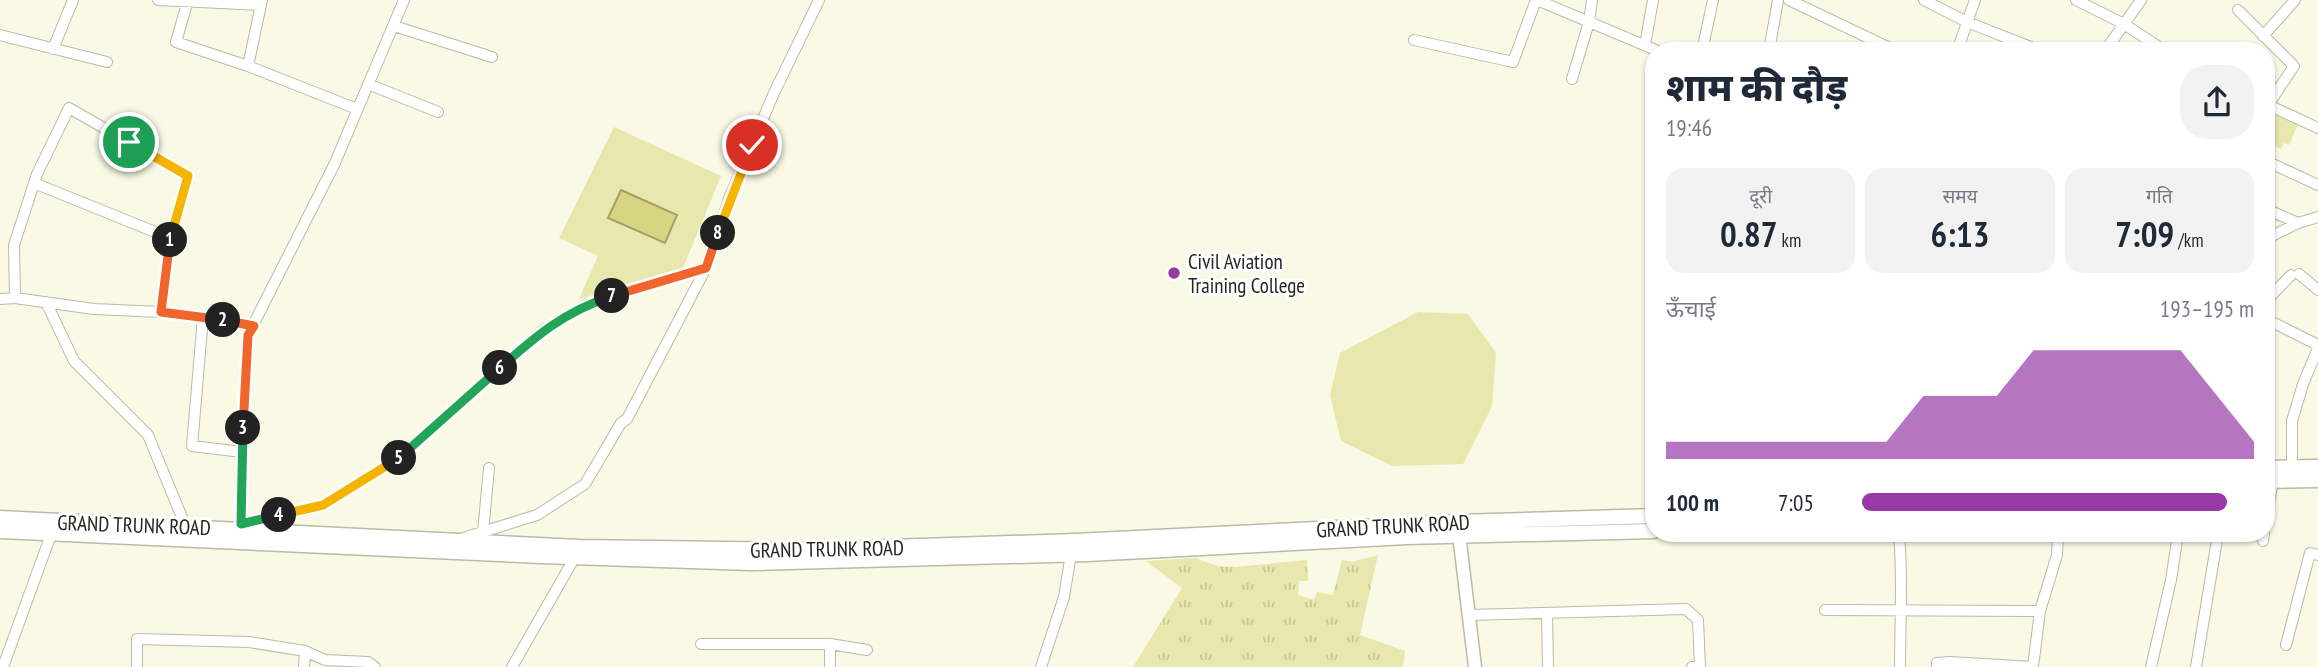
<!DOCTYPE html>
<html lang="hi">
<head>
<meta charset="utf-8">
<style>
	:root { --surface:#fff; --page:#f2f2f3; --text:#1f2937; --muted:#747a83; --accent:#963ba6 }
	body { margin:0; font-family:"PT Sans Narrow","Noto Sans Devanagari",sans-serif; background:var(--page); color:var(--text); height:100vh; display:flex; flex-direction:column; font-size:26px; white-space:nowrap }
	* { box-sizing:border-box; margin:0 }
	p { font-size:23px; color:var(--muted) }
	.icon { flex:none; width:38px; height:38px; fill:none; stroke:currentColor; stroke-width:2; stroke-linecap:round; stroke-linejoin:round }
	.map { position:relative; flex:1; overflow:hidden }
	.side { position:absolute; left:1645px; top:42px; width:630px; height:500px; display:flex; flex-direction:column; background:var(--surface); border-radius:28px; box-shadow:0 2px 5px #0004 }
	.side>* { flex:none }
	.pin { position:absolute; display:grid; place-items:center; width:60px; height:60px; color:#fff; margin:-30px; border:4px solid #fff; border-radius:50%; box-shadow:0 2px 7px #0007 }
	.km { position:absolute; width:35px; height:35px; margin:-18px; border-radius:50%; background:#222; color:#fff; font-size:19px; line-height:35px; text-align:center }
	.round { display:grid; place-items:center; flex:none; width:74px; height:74px; border-radius:28px; background:var(--page) }
	.summary { display:flex; align-items:center; justify-content:space-between; height:119px; padding:0 21px }
	h1 { font-size:38px; font-weight:800; line-height:52px }
	.figures { display:grid; grid-template-columns:repeat(3,1fr); gap:10px; height:119px; padding:7px 21px }
	.figures div { display:grid; align-content:center; border-radius:18px; background:var(--page); text-align:center }
	.figures b { font-size:35px; font-weight:800 }
	.figures small { font-size:19px; font-weight:400 }
	.figures p { font-size:19px }
	.chart { height:196px; padding:14px 21px }
	.chart p { display:flex; justify-content:space-between }
	.chart svg { width:100%; height:126px; margin-top:7px; fill:var(--accent); opacity:.7 }
	ul { padding:0 21px; list-style:none; font-size:23px }
	li { display:grid; grid-template-columns:112px 84px 1fr; align-items:center; height:52px }
	li i { height:18px; border-radius:9px; background:var(--accent) }
	.map>svg:first-child { display:block }
	.grass { fill:url(#grass-tufts) }
	.green { fill:#e8e7ad }
	.water { fill:#d8d582; stroke:#a3a165; stroke-width:2 }
	.lines { fill:none; stroke-linecap:round; stroke-linejoin:round }
	.minor-casing { stroke:#babaa7; stroke-width:12 }
	.major-casing { stroke:#babaa7; stroke-width:15 }
	.highway-casing { stroke:#babaa7; stroke-width:17 }
	.minor { stroke:#fff; stroke-width:10 }
	.major { stroke:#fff; stroke-width:12 }
	.highway { stroke:#fff; stroke-width:14 }
	.split-1-casing { stroke:#fff; stroke-width:14 }
	.split-2-casing { stroke:#fff; stroke-width:14 }
	.split-3-casing { stroke:#fff; stroke-width:14 }
	.split-4-casing { stroke:#fff; stroke-width:14 }
	.split-5-casing { stroke:#fff; stroke-width:14 }
	.split-6-casing { stroke:#fff; stroke-width:14 }
	.split-7-casing { stroke:#fff; stroke-width:14 }
	.split-8-casing { stroke:#fff; stroke-width:14 }
	.split-9-casing { stroke:#fff; stroke-width:14 }
	.split-1 { stroke:#f5b400; stroke-width:9 }
	.split-2 { stroke:#f0652b; stroke-width:9 }
	.split-3 { stroke:#f0652b; stroke-width:9 }
	.split-4 { stroke:#22a559; stroke-width:9 }
	.split-5 { stroke:#f5b400; stroke-width:9 }
	.split-6 { stroke:#22a559; stroke-width:9 }
	.split-7 { stroke:#22a559; stroke-width:9 }
	.split-8 { stroke:#f0652b; stroke-width:9 }
	.split-9 { stroke:#f5b400; stroke-width:9 }
	.poi-dot { fill:#963ba6; stroke:#fff; stroke-width:2.5 }
	.labels { text-anchor:middle; dominant-baseline:central; stroke-width:6; stroke-linejoin:round; paint-order:stroke }
	.poi-label { font-size:21px; fill:#272720; stroke:#fff; text-anchor:start }
	.street-label { font-size:21px; fill:#272720; stroke:#fff }
</style>
</head>
<body>
<div class="map">
<svg width="2318" height="667" viewBox="0 0 2318 667">
	<defs>
		<pattern id="grass-tufts" width="24" height="20" patternUnits="userSpaceOnUse" patternTransform="scale(1.75)"><rect width="24" height="20" fill="#e8e7ad"/><path d="M3 7l-1-3M5 7V3M7 7l1-3M15 17l-1-3M17 17v-4M19 17l1-3" fill="none" stroke="#c7c695"/></pattern>
	</defs>
	<rect width="100%" height="100%" fill="#f9f9e5"/>
	<path class="grass" d="M1378,555L1360,635L1405,651L1403,667H1133L1182,588L1146,561L1195,558L1217,566L1235,567L1307,560L1308,581H1299L1298,595L1314,600L1317,592L1333,595L1342,560L1352,562Z"/>
	<path class="green" d="M2277,113L2299,122L2289,145L2284,143L2281,149L2271,145L2274,138L2268,135Z
		M614,127L721,176L683,268L579,299L598,256L559,238Z
		M1418,312L1468,314L1496,353L1492,406L1463,464L1392,466L1341,441L1330,395L1340,353Z"/>
	<path class="water" d="M621,190L677,215L665,243L608,218Z"/>
	<g class="lines">
		<g class="minor-casing">
			<path id="minor" d="M158,0L261,5
				M188,0L176,42L248,66
				M262,0L248,66L357,109
				M1537,0L1658,51
				M1789,0L1896,51
				M1924,0L1967,22L2041,51
				M2076,0L2124,24L2159,47
				M2238,10L2294,66L2268,105
				M394,26L492,57
				M0,35L107,62
				M2263,36L2295,0
				M1414,40L1513,62L1536,0
				M1645,45L1653,0
				M53,49L73,0
				M1702,51L1713,0
				M1769,51L1778,0
				M1957,51L1975,0
				M2105,51L2141,0
				M1572,79L1589,22L1592,0
				M368,84L438,112
				M2266,104L2318,128
				M2266,161L2318,185
				M34,183L170,238
				M2266,209L2298,223
				M2266,239L2298,223L2318,217
				M2299,274L2318,290
				M0,299L15,298
				M2266,301L2291,275
				M46,302L74,361L148,435L186,527
				M161,312L170,238L188,176L69,108L37,174L14,245L15,298L94,309L161,312L254,325
				M203,317L192,446L242,452
				M2266,319L2318,345
				M2292,468V421L2303,384L2318,348
				M2266,520L2273,481
				M241,524L242,452L248,335L334,165L404,0
				M238,526L323,505L400,457L543,330L587,304L706,268
				M483,533L489,468
				M1899,534C1903,578 1900,622 1900,667
				M463,538L537,515L585,484L621,423L627,419L706,268L730,196L774,93L819,0
				M2263,541L2264,534
				M1825,610L2040,611
				M1547,613L1548,667
				M1468,615L1686,609L1698,620L1700,666L1692,667
				M701,644H830L867,650
				M830,644V667
				M2286,645L2310,553L2318,555
				M3,667L53,529
				M137,667V639L249,642L305,651L325,660L368,662L375,667
				M304,667L305,651
				M512,667L575,557
				M1041,667L1064,597L1071,554
				M1937,667V663L1950,662L2033,667
				M2033,667L2040,611L2057,555L2058,534
				M2151,667L2171,580L2178,534
				M2196,667L2218,534"/>
		</g>
		<g class="major-casing">
			<path id="major" d="M1458,526L1475,667"/>
		</g>
		<g class="highway-casing">
			<path id="highway" d="M2266,468L2318,467
				M2266,481L2318,480
				M0,518L579,547L799,550L1075,541L1458,522L1654,516
				M0,531L541,556L751,563L1087,554L1407,537L1654,531"/>
		</g>
		<use href="#minor" class="minor"/>
		<use href="#major" class="major"/>
		<use href="#highway" class="highway"/>
	</g>
	<g class="lines">
		<g class="split-1-casing">
			<path id="split-1" d="M129,142L188,176L170,240"/>
		</g>
		<g class="split-2-casing">
			<path id="split-2" d="M170,240L161,312L223,320"/>
		</g>
		<g class="split-3-casing">
			<path id="split-3" d="M223,320L254,326L248,335L243,428"/>
		</g>
		<g class="split-4-casing">
			<path id="split-4" d="M243,428L241,524L279,515"/>
		</g>
		<g class="split-5-casing">
			<path id="split-5" d="M279,515L323,505L399,458"/>
		</g>
		<g class="split-6-casing">
			<path id="split-6" d="M399,458L500,368"/>
		</g>
		<g class="split-7-casing">
			<path id="split-7" d="M500,368C537,335 564,312 612,296"/>
		</g>
		<g class="split-8-casing">
			<path id="split-8" d="M612,296L706,268L718,233"/>
		</g>
		<g class="split-9-casing">
			<path id="split-9" d="M718,233L752,145"/>
		</g>
		<use href="#split-1" class="split-1"/>
		<use href="#split-2" class="split-2"/>
		<use href="#split-3" class="split-3"/>
		<use href="#split-4" class="split-4"/>
		<use href="#split-5" class="split-5"/>
		<use href="#split-6" class="split-6"/>
		<use href="#split-7" class="split-7"/>
		<use href="#split-8" class="split-8"/>
		<use href="#split-9" class="split-9"/>
	</g>
	<circle class="poi-dot" cx="1174" cy="273" r="7"/>
	<g class="labels">
		<g class="poi-label">
			<text x="1188" y="261">Civil Aviation<tspan x="1188" dy="24">Training College</tspan></text>
		</g>
		<g class="street-label">
			<text transform="translate(134 525) rotate(2)">GRAND TRUNK ROAD</text>
			<text transform="translate(1393 526) rotate(-3)">GRAND TRUNK ROAD</text>
			<text transform="translate(827 549) rotate(-1)">GRAND TRUNK ROAD</text>
		</g>
	</g>
</svg>
<div class="pin" style="left:129px;top:142px;background:#1e9e55"><svg class="icon" aria-label="arrive" viewBox="0 0 24 24"><path d="M6 21V4h12l-3 4 3 4H6"/></svg></div>
<div class="pin" style="left:752px;top:145px;background:#d93025"><svg class="icon" aria-label="check" viewBox="0 0 24 24"><path d="M5 12l5 5 9-10"/></svg></div>
<b class="km" style="left:170px;top:240px">1</b>
<b class="km" style="left:223px;top:320px">2</b>
<b class="km" style="left:243px;top:428px">3</b>
<b class="km" style="left:279px;top:515px">4</b>
<b class="km" style="left:399px;top:458px">5</b>
<b class="km" style="left:500px;top:368px">6</b>
<b class="km" style="left:612px;top:296px">7</b>
<b class="km" style="left:718px;top:233px">8</b>
<section class="side">
<div class="summary"><div><h1>शाम की दौड़</h1><p>19:46</p></div><a class="round"><svg class="icon" aria-label="share" viewBox="0 0 24 24"><path d="M12 15V3M7 8l5-5 5 5M5 13v7h14v-7"/></svg></a></div>
<div class="figures">
<div><p>दूरी</p><b>0.87<small> km</small></b></div>
<div><p>समय</p><b>6:13</b></div>
<div><p>गति</p><b>7:09<small> /km</small></b></div>
</div>
<div class="chart"><p><span>ऊँचाई</span>193–195 m</p>
<svg viewBox="0 0 160 44" preserveAspectRatio="none"><path d="M0 44V38L10 38L20 38L30 38L40 38L50 38L60 38L70 22L80 22L90 22L100 6L110 6L120 6L130 6L140 6L150 22L160 38V44z"/></svg>
</div>
<ul>
<li><b>100 m</b>7:05<i style="width:93%"></i></li>
</ul>
</section>
</div>
</body>
</html>
